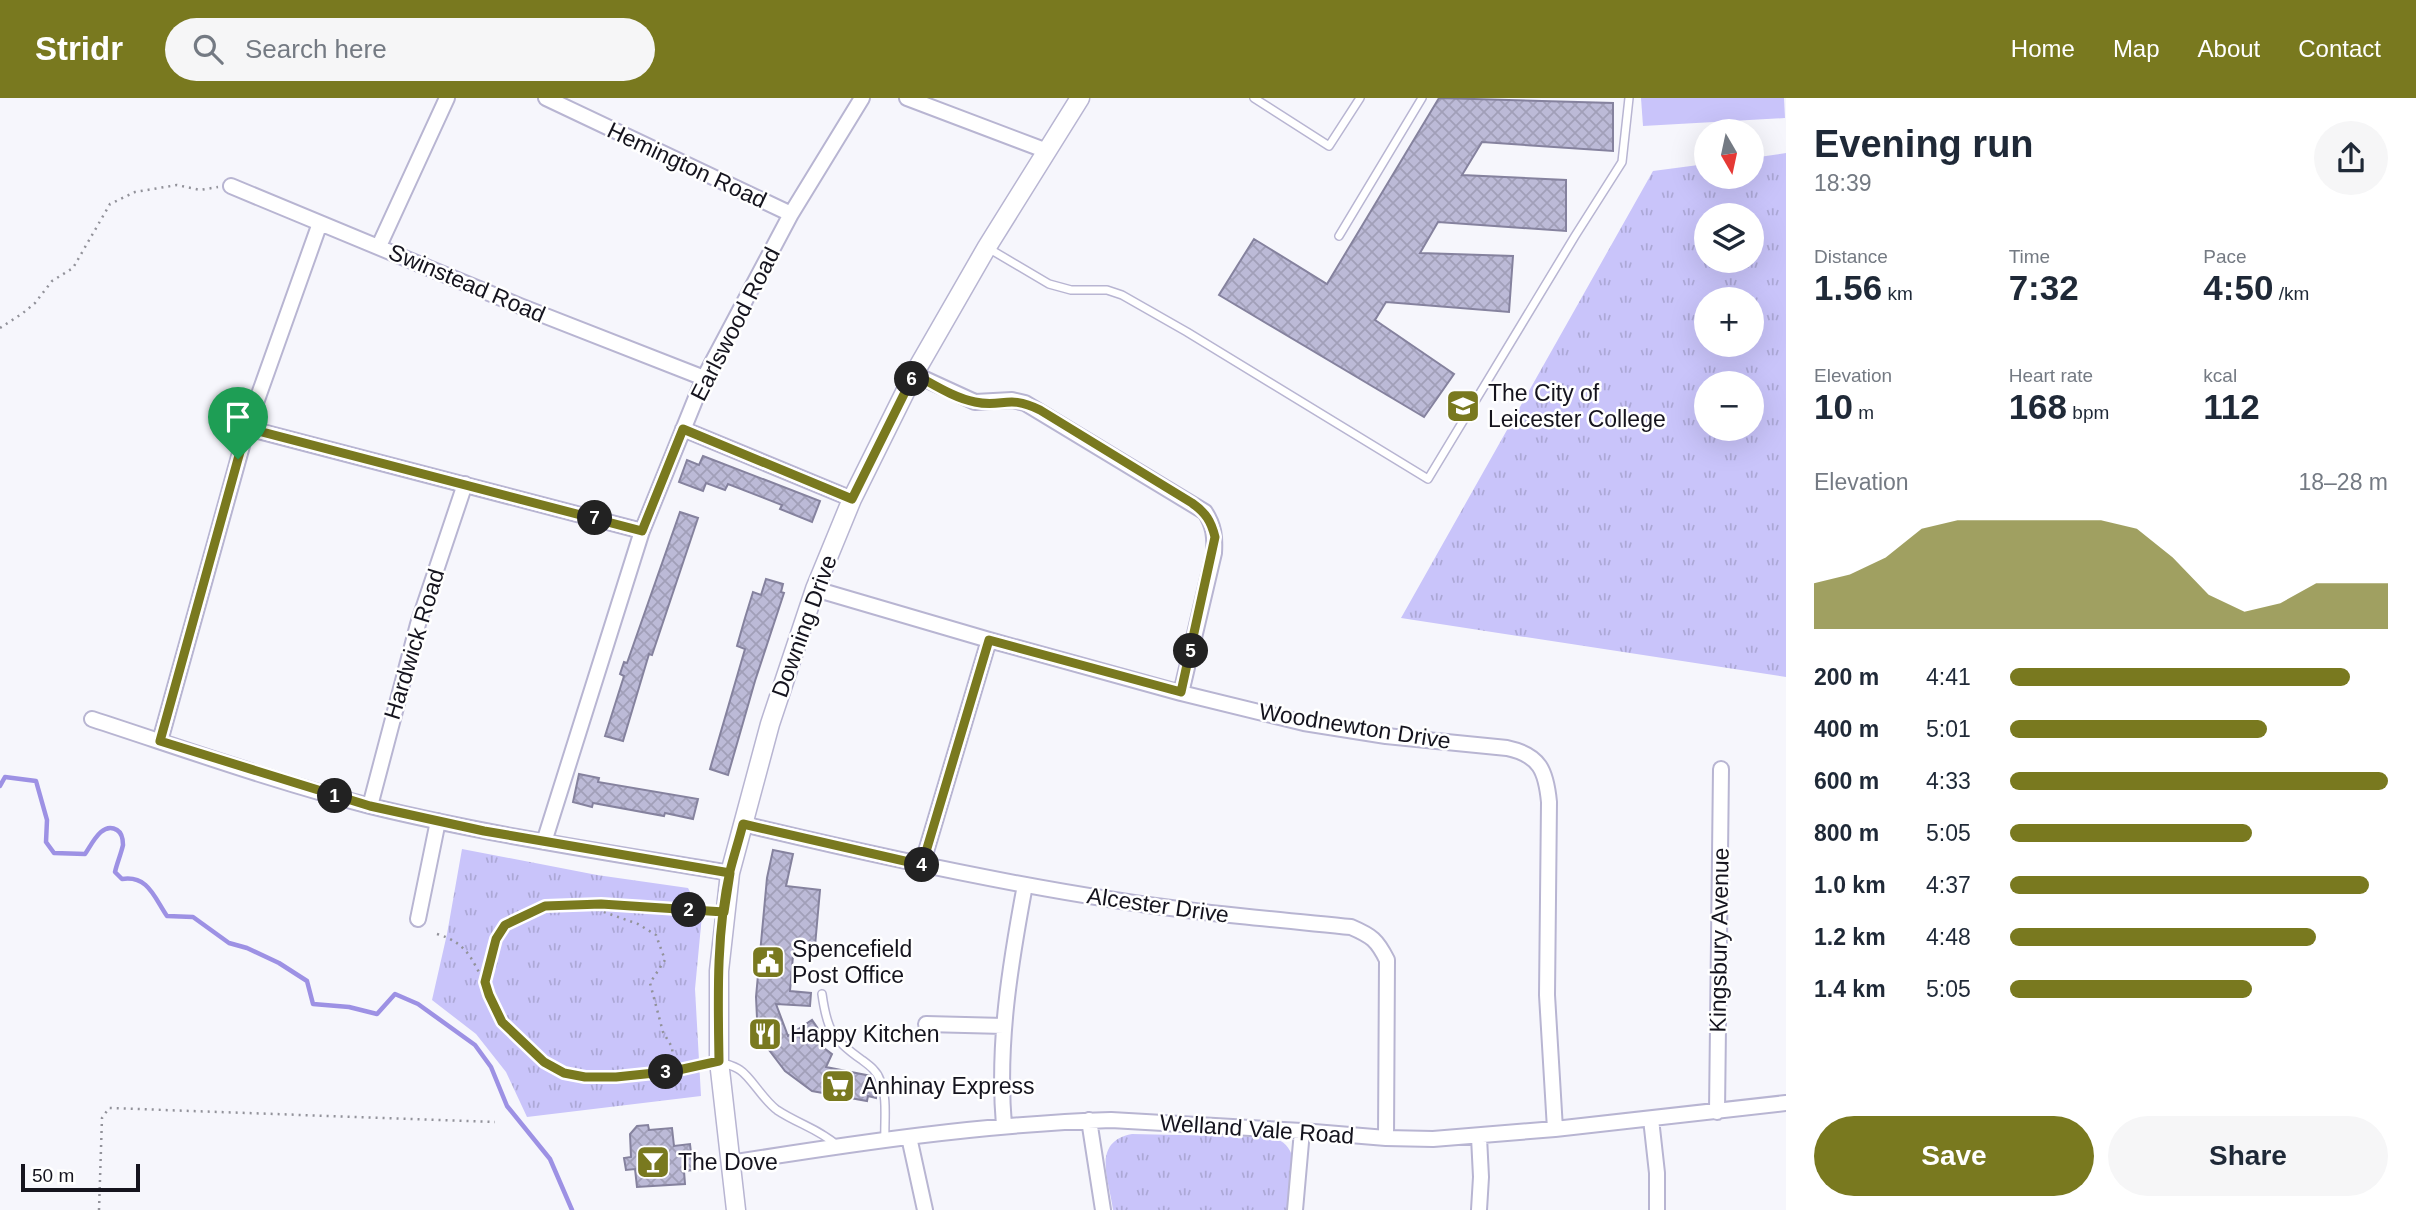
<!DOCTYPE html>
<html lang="en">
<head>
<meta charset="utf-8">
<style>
	:root { --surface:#fff; --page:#f6f6f7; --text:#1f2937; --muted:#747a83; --accent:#79791f }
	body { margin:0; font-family:Helvetica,sans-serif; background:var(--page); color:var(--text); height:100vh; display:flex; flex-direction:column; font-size:26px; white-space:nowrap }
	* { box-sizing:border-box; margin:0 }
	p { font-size:23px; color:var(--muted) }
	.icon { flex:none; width:38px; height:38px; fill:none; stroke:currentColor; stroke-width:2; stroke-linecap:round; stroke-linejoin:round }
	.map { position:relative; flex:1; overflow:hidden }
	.sheet { display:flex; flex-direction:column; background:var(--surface); width:630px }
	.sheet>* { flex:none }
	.needle { width:46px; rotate:171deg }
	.controls { position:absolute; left:1694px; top:21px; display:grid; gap:14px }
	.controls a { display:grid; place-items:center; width:70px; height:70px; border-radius:50%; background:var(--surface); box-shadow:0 7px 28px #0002; font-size:35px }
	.scale { position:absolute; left:21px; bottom:18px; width:119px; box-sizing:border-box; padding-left:7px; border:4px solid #15141e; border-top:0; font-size:19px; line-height:24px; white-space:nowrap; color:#15141e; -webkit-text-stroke:5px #fff; paint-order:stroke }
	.pin { position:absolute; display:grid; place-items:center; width:60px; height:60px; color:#fff; margin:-72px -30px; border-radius:50% 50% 50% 0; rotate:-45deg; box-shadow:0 0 7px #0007 }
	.pin .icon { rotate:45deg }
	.km { position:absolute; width:35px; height:35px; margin:-18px; border-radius:50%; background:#222; color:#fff; font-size:19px; line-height:35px; text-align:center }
	.round { display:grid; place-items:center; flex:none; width:74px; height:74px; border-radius:37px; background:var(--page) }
	.headline { display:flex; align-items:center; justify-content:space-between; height:119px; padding:0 28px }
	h1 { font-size:38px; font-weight:600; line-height:52px }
	.metrics { display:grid; grid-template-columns:repeat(3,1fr); gap:10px; height:119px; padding:7px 28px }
	.metrics div { display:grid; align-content:center }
	.metrics b { font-size:35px; font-weight:600 }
	.metrics small { font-size:19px; font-weight:400 }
	.metrics p { font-size:19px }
	.chart { height:196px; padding:14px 28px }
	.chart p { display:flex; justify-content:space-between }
	.chart svg { width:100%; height:126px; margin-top:7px; fill:var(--accent); opacity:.7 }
	.cta { display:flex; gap:14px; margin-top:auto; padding:14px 28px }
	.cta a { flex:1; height:80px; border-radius:42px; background:var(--accent); color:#fff; font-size:28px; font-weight:600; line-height:80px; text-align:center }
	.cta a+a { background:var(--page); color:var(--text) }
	ul { padding:0 28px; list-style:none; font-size:23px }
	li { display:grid; grid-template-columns:112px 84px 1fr; align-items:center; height:52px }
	li i { height:18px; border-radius:9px; background:var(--accent) }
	header { display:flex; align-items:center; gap:42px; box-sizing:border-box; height:98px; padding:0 35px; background:var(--accent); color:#fff }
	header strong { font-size:33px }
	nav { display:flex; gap:38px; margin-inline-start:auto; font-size:24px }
	.search { width:490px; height:63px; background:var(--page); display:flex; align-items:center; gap:18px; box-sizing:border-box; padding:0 24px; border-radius:38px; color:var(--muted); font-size:26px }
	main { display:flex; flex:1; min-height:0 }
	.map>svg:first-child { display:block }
	.grass { fill:url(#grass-tufts); fill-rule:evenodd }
	.pitch { fill:#c9c4fa }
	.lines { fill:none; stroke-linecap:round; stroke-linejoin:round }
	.stream { stroke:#9d91e4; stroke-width:4.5 }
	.building { fill:url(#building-cross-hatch); stroke:#85829e; stroke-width:2 }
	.service-casing { stroke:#b8b5d2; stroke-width:10 }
	.minor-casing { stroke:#b8b5d2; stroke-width:18 }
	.tertiary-casing { stroke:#b8b5d2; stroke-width:21 }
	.path { stroke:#92929a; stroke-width:2.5; stroke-dasharray:2 5; stroke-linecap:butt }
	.service { stroke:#fff; stroke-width:7 }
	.minor { stroke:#fff; stroke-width:14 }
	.tertiary { stroke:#fff; stroke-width:18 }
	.route-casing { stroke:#fff; stroke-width:14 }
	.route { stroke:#79791f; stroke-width:9 }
	.labels { text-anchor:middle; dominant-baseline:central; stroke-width:5; stroke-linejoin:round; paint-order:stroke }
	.street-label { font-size:23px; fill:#15141e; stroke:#fff }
	.poi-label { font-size:23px; fill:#15141e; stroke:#fff; text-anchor:start }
</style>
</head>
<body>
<header>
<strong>Stridr</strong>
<div class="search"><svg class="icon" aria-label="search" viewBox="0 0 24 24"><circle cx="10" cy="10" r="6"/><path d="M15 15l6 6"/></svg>Search here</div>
<nav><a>Home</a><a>Map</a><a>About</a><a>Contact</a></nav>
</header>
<main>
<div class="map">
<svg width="1786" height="1112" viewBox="0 0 1786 1112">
	<defs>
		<pattern id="grass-tufts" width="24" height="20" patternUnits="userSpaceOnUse" patternTransform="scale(1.75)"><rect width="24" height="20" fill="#c9c4fa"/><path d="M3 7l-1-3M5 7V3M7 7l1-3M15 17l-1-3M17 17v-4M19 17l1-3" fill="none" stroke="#aca8d6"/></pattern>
		<pattern id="building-cross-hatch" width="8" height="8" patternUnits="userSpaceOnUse" patternTransform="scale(1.75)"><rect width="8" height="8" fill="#bcbad7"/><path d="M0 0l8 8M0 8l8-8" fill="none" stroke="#a19fb8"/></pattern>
	</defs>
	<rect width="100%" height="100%" fill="#f6f6fc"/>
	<path class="grass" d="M1786,55V579L1401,520L1653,73L1706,66V79H1752V60ZM1752,117V163H1706V117ZM1706,201H1752V247H1706ZM1706,285H1752V331H1706Z
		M462,751L597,777L688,790L702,817L695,891L701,998L527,1019L506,974L476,936L432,902L447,836Z
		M1132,1036L1269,1039C1281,1042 1287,1045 1292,1057L1289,1112H1113C1109,1081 1091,1044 1132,1036Z"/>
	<path class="pitch" d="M1641,0H1784L1785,20L1643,28Z"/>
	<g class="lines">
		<path class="stream" d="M0,688L5,679L36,683L47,722L46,744L54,755L85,756C92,746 102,723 117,732C122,735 123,741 123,747C121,756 117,765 115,774L122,781C148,777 154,799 167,818L193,819L229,845L247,850L279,865L307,883L313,906L349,909L377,916L395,896L418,906L475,947L491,969L507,1008L550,1061L572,1112"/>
	</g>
	<path class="building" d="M1439,0L1613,5V53L1482,44L1462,77L1566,82V133L1438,124L1420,155L1513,158L1509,214L1386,204L1375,222L1454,276L1424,319L1219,197L1254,141L1327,186Z
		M703,358L820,403L812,424L780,411L782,407L728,386L725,392L706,385L703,393L679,384L687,362L699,367Z
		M680,414L698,420L652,557L649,556L623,643L605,638L624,578L620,576L624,564L627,565Z
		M766,481L783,486L781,494L784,495L755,583L728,677L710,671L745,551L737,548L745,520L753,494L761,497Z
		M579,676L599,680L598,684L698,701L693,721L665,715L664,718L593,705L592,709L573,704Z
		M773,752L793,756L786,788L820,792L815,848L794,846L790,893L811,895L810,908L776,906L788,938L812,922L821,935L812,941L832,956L826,969L871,978L877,990L876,1000L868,998L867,1003L812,993L785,973L763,944L757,920L756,899L767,780Z
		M648,1027L649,1032L672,1030L674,1048L690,1046L693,1072L684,1073L685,1086L637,1089L635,1071L626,1072L624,1060L631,1059L630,1036L637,1028Z"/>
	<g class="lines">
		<g class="service-casing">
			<path id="service" d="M1254,0L1329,48L1360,0
				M1339,138L1422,0
				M988,150L1049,186L1071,192H1107L1122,197L1187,234L1428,381L1575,138L1622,64L1629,0
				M822,896C827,932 832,941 862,962C870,968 877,973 880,982C888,999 884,1024 885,1042
				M720,964C726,966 735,968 740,972C751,979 763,1002 777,1012C798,1026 819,1031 838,1048"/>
		</g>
		<g class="minor-casing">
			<path id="minor" d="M546,0L791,116
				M907,0L1047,53
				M231,88L520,208L704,280
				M379,148L447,0
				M914,276L975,304L1012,302L1025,305L1205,414C1214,428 1215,439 1214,455L1181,595
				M247,330L642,433
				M683,331L852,401
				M815,491L989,542L1181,595L1304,625L1386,638L1507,650C1540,657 1546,673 1549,704L1547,897L1555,1031
				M92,621C184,651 276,684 370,708C489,737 610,755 730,775
				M160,643L247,330L320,125
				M370,708L418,526L465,386
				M743,726C864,755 985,782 1108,801C1188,814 1270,821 1351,829C1372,838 1377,842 1387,862L1386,1040
				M544,744L642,433L704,280L791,116L862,0
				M922,767L989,542
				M418,821L438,723
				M926,926L1004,928
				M1717,1014L1721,671
				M1651,1021L1657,1075V1112
				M1089,1022L1103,1112
				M1004,1028C997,946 1010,867 1025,787
				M909,1039L925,1112
				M730,1065C856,1045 983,1026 1111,1022L1302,1033L1386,1040L1433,1041L1555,1031L1786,1005
				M1295,1112L1302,1033
				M1479,1112L1481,1079L1479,1039"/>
		</g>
		<g class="tertiary-casing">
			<path id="tertiary" d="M736,1112L719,963V873L730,775L770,626L815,491L852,401L914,276L987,149L1080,0"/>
		</g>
		<path class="path" d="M0,230L23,215L35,205L52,183L73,170L110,106L135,94L177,87L200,92L218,89
			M584,807L638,826L656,837L665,862L650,885L663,934L672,949L674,973
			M437,836C468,846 470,859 485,885
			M702,967L674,973L616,979H585L564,975L544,964L502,924L489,897L485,885L497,841L505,827L545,808L601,806L708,813
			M99,1112L102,1020L109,1010L495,1024"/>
		<use href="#service" class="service"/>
		<use href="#minor" class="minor"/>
		<use href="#tertiary" class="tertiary"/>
	</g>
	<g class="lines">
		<g class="route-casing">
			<path id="route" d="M238,361L160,643L370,708L484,733L730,775L724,814L601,806L545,808L505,827L496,841L485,884L489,897L502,924L544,964L564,975L585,979H616L674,973L719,963C718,901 716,835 730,773C734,757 739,742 743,726L922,767L989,542L1181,594L1215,439C1211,423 1206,415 1192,405L1040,312C1008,296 1003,310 975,304C954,300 933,286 914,276L852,401L683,331L642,433L247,330L238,361"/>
		</g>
		<use href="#route" class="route"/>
	</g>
	<defs>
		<g id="school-square" transform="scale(1.75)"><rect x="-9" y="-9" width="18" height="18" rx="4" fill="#79791f" stroke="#fff"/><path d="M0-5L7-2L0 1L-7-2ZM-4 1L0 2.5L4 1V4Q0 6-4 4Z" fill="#fff"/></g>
		<g id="civic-square" transform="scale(1.75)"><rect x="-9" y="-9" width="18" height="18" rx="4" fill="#79791f" stroke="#fff"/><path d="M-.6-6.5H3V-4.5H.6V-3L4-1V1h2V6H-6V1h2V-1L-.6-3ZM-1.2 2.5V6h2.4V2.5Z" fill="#fff"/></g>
		<g id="restaurant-square" transform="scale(1.75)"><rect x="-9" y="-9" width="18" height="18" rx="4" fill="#79791f" stroke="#fff"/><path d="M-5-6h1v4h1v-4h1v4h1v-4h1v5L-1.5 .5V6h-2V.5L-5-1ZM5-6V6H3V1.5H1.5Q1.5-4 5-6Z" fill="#fff"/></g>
		<g id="supermarket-square" transform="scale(1.75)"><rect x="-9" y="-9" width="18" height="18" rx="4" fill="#79791f" stroke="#fff"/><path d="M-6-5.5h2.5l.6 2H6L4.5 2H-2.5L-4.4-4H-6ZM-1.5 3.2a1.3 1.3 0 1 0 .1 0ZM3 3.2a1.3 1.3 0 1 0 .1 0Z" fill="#fff"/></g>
		<g id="bar-square" transform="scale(1.75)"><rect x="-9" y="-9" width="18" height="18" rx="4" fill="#79791f" stroke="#fff"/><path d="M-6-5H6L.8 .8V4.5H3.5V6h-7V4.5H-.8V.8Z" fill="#fff"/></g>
	</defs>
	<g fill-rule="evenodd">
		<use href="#school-square" x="1463" y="308"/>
		<use href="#civic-square" x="768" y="864"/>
		<use href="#restaurant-square" x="765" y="936"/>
		<use href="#supermarket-square" x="838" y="988"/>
		<use href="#bar-square" x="653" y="1064"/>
	</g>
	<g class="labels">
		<g class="street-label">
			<text transform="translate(687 67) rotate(25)">Hemington Road</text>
			<text transform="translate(467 185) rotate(23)">Swinstead Road</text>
			<text transform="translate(735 226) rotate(-63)">Earlswood Road</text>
			<text transform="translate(804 528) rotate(-70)">Downing Drive</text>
			<text transform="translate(414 546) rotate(-73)">Hardwick Road</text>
			<text transform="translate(1355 628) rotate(9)">Woodnewton Drive</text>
			<text transform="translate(1158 807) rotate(8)">Alcester Drive</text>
			<text transform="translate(1719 842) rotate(-89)">Kingsbury Avenue</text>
			<text transform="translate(1257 1031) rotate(4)">Welland Vale Road</text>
		</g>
		<g class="poi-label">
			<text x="1488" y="295">The City of<tspan x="1488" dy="26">Leicester College</tspan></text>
			<text x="792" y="851">Spencefield<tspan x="792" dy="26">Post Office</tspan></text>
			<text x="790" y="936">Happy Kitchen</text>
			<text x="862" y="988">Anhinay Express</text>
			<text x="678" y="1064">The Dove</text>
		</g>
	</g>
</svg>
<div class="controls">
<a><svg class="needle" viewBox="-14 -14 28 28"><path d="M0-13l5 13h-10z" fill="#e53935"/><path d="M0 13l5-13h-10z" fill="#747a83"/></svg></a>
<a><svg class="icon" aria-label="layers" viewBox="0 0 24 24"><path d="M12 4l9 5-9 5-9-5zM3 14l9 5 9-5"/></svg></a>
<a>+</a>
<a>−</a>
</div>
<div class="scale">50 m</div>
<div class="pin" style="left:238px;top:361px;background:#1e9e55"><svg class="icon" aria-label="arrive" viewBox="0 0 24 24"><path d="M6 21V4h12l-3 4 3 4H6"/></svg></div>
<b class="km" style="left:335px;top:698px">1</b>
<b class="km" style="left:689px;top:812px">2</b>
<b class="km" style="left:666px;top:974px">3</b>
<b class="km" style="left:922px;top:767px">4</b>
<b class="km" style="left:1191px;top:553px">5</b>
<b class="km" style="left:912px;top:281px">6</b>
<b class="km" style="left:595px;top:420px">7</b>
</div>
<section class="sheet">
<div class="headline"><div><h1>Evening run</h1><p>18:39</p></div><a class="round"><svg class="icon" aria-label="share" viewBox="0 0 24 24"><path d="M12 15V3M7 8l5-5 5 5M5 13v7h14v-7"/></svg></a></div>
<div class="metrics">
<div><p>Distance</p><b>1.56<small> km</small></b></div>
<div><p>Time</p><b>7:32</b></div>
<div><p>Pace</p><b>4:50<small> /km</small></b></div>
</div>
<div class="metrics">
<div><p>Elevation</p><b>10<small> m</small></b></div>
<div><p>Heart rate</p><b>168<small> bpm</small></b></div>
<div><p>kcal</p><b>112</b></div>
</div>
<div class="chart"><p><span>Elevation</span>18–28 m</p>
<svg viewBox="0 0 160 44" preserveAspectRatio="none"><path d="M0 44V28L10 25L20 19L30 9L40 6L50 6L60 6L70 6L80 6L90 9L100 19L110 32L120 38L130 35L140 28L150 28L160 28V44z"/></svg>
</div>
<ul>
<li><b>200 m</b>4:41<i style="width:90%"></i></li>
<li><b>400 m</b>5:01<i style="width:68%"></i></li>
<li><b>600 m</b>4:33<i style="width:100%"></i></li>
<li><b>800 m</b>5:05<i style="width:64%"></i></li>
<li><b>1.0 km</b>4:37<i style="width:95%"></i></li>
<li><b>1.2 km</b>4:48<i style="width:81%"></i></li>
<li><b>1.4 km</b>5:05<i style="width:64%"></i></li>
</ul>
<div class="cta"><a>Save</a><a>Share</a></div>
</section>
</main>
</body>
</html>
